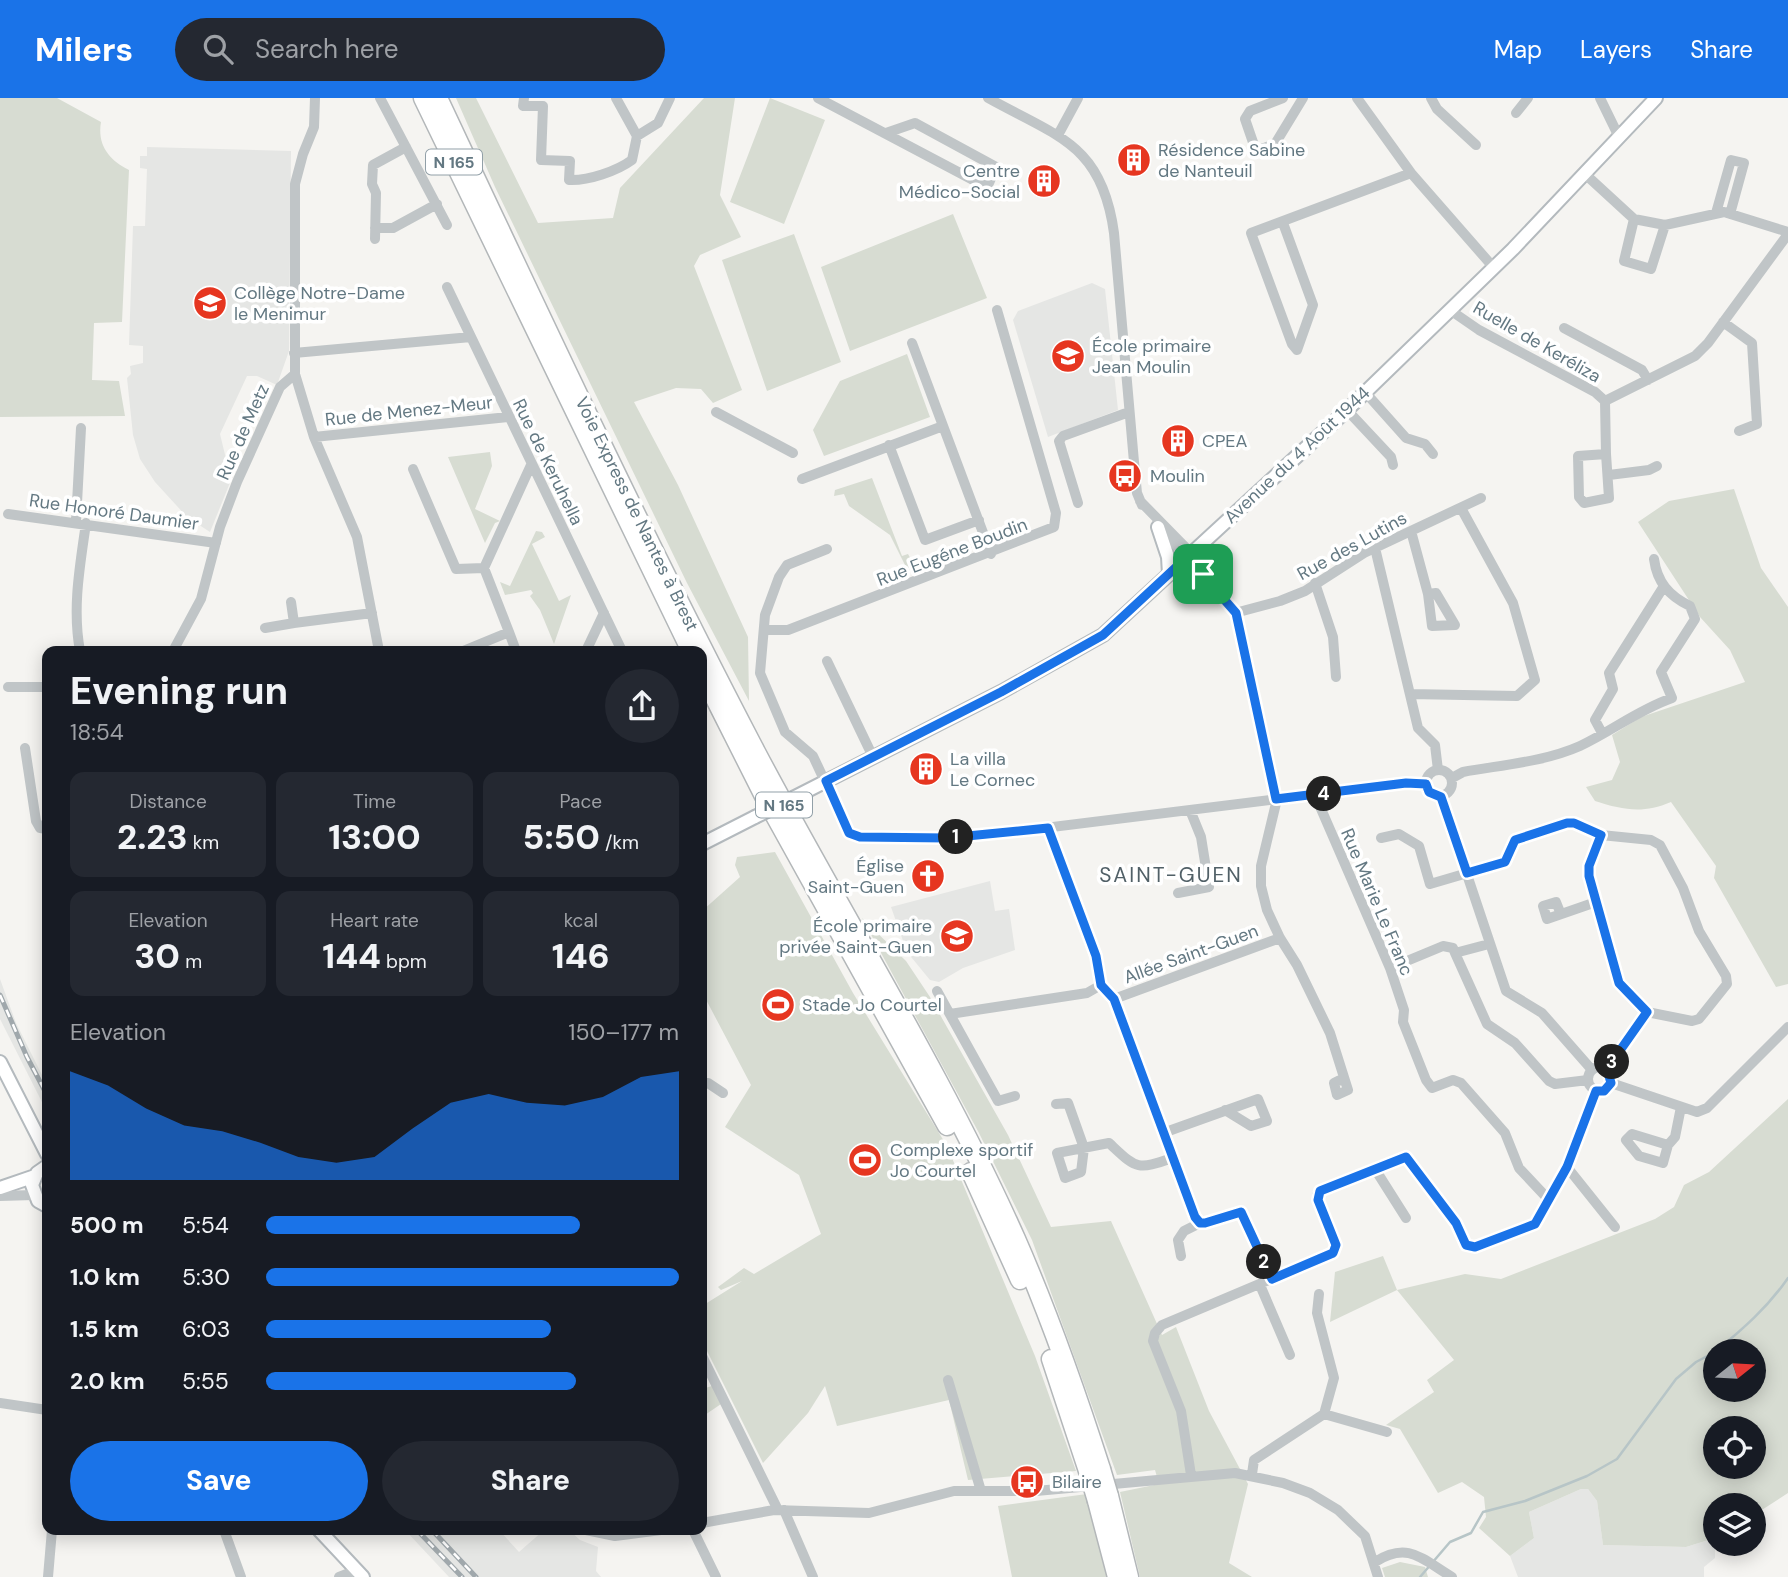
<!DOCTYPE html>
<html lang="en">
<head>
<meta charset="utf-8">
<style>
	:root { --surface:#171b24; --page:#242831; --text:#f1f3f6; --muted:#9ea1a6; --accent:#1a73e8 }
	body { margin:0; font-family:"DM Sans",sans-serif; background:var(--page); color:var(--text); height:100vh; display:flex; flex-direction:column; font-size:26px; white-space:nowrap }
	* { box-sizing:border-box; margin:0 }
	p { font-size:23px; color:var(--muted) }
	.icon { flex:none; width:38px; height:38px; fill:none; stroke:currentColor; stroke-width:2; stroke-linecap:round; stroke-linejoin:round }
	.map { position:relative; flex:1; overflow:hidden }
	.side { position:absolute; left:42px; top:548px; width:665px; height:889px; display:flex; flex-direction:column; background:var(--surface); border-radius:14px; box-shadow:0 4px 18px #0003 }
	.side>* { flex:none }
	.needle { width:46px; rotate:72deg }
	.controls { position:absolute; left:1703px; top:1241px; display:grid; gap:14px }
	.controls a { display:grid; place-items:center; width:63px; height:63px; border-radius:50%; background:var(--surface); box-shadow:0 4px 18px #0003; font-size:35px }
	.pin { position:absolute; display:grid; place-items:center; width:60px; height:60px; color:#fff; margin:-30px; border-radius:14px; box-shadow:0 4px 10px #0006 }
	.km { position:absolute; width:35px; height:35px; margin:-18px; border-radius:50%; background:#222; color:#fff; font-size:19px; line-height:35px; text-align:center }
	.round { display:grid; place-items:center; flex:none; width:74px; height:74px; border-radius:37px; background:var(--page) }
	.summary { display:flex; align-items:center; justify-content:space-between; height:119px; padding:0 28px }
	h1 { font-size:38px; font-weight:800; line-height:52px }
	.stats { display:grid; grid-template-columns:repeat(3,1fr); gap:10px; height:119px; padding:7px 28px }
	.stats div { display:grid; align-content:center; border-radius:14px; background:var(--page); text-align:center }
	.stats b { font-size:35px; font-weight:800 }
	.stats small { font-size:19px; font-weight:400 }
	.stats p { font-size:19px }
	.chart { height:196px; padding:14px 28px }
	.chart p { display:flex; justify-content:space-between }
	.chart svg { width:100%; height:126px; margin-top:7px; fill:var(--accent); opacity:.7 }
	.button { display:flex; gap:14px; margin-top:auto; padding:14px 28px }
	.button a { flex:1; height:80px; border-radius:42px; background:var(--accent); color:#fff; font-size:28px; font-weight:800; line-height:80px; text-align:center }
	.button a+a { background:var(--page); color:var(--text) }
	ul { padding:0 28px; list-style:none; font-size:23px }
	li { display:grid; grid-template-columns:112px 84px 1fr; align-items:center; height:52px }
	li i { height:18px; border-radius:9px; background:var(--accent) }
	header { display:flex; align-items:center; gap:42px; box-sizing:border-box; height:98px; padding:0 35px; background:var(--accent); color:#fff }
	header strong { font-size:33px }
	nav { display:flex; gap:38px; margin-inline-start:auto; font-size:24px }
	.search { width:490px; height:63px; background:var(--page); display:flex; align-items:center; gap:18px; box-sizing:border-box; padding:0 24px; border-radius:38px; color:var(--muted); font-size:26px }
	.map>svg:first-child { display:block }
	.built { fill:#e5e6e4 }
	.green { fill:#d7dcd2; fill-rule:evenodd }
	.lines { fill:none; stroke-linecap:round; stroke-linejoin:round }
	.stream { stroke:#b7c5c7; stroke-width:2.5 }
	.secondary-casing { stroke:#b4babe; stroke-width:16 }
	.highway-casing { stroke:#b3b7b9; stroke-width:21 }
	.street { stroke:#c0c5c7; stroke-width:10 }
	.secondary { stroke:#fff; stroke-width:12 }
	.highway { stroke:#fff; stroke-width:18 }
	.rail-casing { stroke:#a0a8ac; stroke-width:5 }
	.rail { stroke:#fff; stroke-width:2.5; stroke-dasharray:8; stroke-linecap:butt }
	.secondary-bridge-casing { stroke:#b4babe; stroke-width:16; stroke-linecap:butt }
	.highway-bridge-casing { stroke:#b3b7b9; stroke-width:21; stroke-linecap:butt }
	.secondary-bridge { stroke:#fff; stroke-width:12 }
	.highway-bridge { stroke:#fff; stroke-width:18 }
	.route-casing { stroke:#fff; stroke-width:14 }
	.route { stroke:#1a73e8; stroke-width:9 }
	.labels { text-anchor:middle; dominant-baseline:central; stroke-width:7; stroke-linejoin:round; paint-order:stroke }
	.shield { fill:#fff; stroke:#92a0a8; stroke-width:2 }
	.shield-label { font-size:16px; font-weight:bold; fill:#637882 }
	.poi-label { font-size:18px; fill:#637882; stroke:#fff; text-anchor:start }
	.street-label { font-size:18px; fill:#637882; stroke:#fff }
	.quarter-label { font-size:21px; letter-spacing:2px; fill:#516067; stroke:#fff }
</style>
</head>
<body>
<header>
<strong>Milers</strong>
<div class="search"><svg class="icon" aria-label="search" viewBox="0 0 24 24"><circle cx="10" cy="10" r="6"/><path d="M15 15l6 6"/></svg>Search here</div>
<nav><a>Map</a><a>Layers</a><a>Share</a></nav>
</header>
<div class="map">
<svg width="1788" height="1479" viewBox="0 0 1788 1479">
	<rect width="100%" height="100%" fill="#f5f4f1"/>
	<path class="built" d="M147,49L291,53L289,253L277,287L257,278H247L220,336L227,365L236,370L210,434L187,419L155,384L140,361L133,337L127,280L131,276L130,268L143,265V248L129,247L133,128H145L147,71L140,70V58H147Z
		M1092,185L1105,191L1118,312L1048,339L1013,222L1018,213Z
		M990,783L995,813L1009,811L1015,852L963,870L939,884L930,882L907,854L891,809Z
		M0,881L16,925L47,987V1014L0,921Z
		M1581,1391H1588L1597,1403L1603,1447L1686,1449L1715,1440V1460L1704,1469V1479H1518L1510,1458L1534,1440L1529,1414Z
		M405,1432H499L519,1454L544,1432H569L580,1442L598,1449L596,1473L601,1479H449Z"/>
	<path class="green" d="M0,0H57L101,24C97,47 109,62 129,72L122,224L94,225L92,282L119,283L125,318L0,319Z
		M456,0H476L538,125L613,120L620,90L704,0H735L720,97L741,139L700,157L694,168L742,292L713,305L701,291L676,290L634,304L678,387L748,539L749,603L687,485L495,89Z
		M770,0L825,22L784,126L730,104Z
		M953,116L987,200L850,253L821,169Z
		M794,136L841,264L767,293L722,162Z
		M907,256L930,319L824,358L813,332L840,283Z
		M490,354L492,368L475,411L500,423L495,425L485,445L448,359Z
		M872,380L902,458L908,456L914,467L975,444L977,448L908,473L890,437L849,408L844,396L834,398L835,392Z
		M1734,391L1761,470L1788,509V886L1776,889L1714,780L1716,768L1671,704C1643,716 1623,712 1595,703L1586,689L1612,682L1620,664L1612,637L1641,619L1745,584L1730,552L1700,519L1638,424L1669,403Z
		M536,433L542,434L545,439L532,446L559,503L571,497L554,546L540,512L530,498L533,495L531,492L505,497L500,484L510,488Z
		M775,754L853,895L947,1048L1035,1258L1076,1373L968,1382L949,1302L837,1328L825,1288L808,1315L763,1365L702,1243V1208L742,1183L721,1192L718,1189L744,1170L754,1176L821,1136L799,1077L725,1029L751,987L702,894V813L740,779L735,767L737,759Z
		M862,820L906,863L930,899L1008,1037L1051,1129L1111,1123L1162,1237L1176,1229L1209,1313L1248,1386L1229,1465L1252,1479H1140L1120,1394L1159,1386L1155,1372L1117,1377L1032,1142L979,1035Z
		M1788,1001V1395L1754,1417V1407H1715V1440L1686,1449L1603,1447L1597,1403L1588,1391H1581L1529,1414L1534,1440L1510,1458L1479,1430L1486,1419L1484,1399L1462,1384L1438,1395L1400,1331L1386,1327L1434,1294L1427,1282L1454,1262L1397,1192L1330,1224L1335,1174L1383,1158L1397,1192L1465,1176L1501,1181L1655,1121L1674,1109L1684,1087L1709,1074ZM1715,1253H1754V1292H1715ZM1715,1330H1754V1368H1715Z
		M712,1288L721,1306L702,1319V1291Z
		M1087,1396L1108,1479H1012L998,1408Z
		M1400,1464L1425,1469L1428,1479H1385L1382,1470Z"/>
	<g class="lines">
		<path class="stream" d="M1716,1253C1743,1231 1768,1209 1788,1180
			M1420,1479L1450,1444L1471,1435L1483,1414L1525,1403L1587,1378L1617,1361L1676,1281L1696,1264L1715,1254"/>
		<g class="secondary-casing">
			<path id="secondary" d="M1158,429L1168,459L1169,476
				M795,699L1001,594L1103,537L1347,312L1513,151L1656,0
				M702,746L755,719
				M0,964L47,1056
				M47,1068L37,1075L32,1087L38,1103L47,1108
				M0,1090L35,1078
				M319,1432L363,1479"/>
		</g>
		<g class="highway-casing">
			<path id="highway" d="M423,0L691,553
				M438,0C541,219 644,440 756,654C842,817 941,973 1016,1141C1049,1216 1076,1293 1101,1371
				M702,575L764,698L947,1028
				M971,1074L1020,1182
				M1051,1261L1088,1373
				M1109,1398L1129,1479
				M1097,1403L1117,1479"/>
		</g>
		<path class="street" d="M315,0L314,29L303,56L295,86V276L314,339L357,439L379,553
			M380,0L447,127
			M524,0L523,8H543L541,62L570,63L569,82C588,83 617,73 632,62L637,38L616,0
			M818,0L977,84L989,85L996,69L915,25L886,35
			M988,0C1058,39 1102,46 1114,135L1134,364L1137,395L1142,407
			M1283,0L1250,13L1245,21L1256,53L1275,46L1303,0
			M1357,0L1411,75L1494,170
			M1431,0L1437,11L1476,47
			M1600,0L1619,39
			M1516,15L1528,0
			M1058,37L1078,0
			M637,38L658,25L670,0
			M1585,76L1634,121L1665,127L1724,114L1788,134
			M1716,115L1731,62L1744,65L1730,116
			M1634,121L1624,163L1651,171L1665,127
			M1283,125L1313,207L1297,252L1292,246L1251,135L1411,75
			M375,130H393L437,106
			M375,141L376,95L372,86L373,67L406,49
			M447,189L622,553
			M1450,212L1479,232L1595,294L1605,303
			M1723,224L1752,245L1757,326L1739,333
			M1564,230L1642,272L1648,282
			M912,245L991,456
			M294,255L471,239
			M1365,294L1406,340L1425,346L1433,356
			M1605,303L1695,258L1708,245L1788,136
			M1605,303L1606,356
			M1347,312L1391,359L1393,367
			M716,314L793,355
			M314,339L508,319
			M889,347L925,442L979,422
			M1606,356L1609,400L1584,405L1579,399L1578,358Z
			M413,371L456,471L484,470
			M1609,377L1649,372L1657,368
			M802,381L943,328
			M1140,403L1191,455L1199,471L1235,515L1277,701L1261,768V788L1267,812L1280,840L1297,867L1330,935L1348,992L1337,997L1334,985L1344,980
			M1078,405L1059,343L1063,338L1129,314
			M8,416L216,445
			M76,424L81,330
			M1161,433L1193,463
			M1411,433L1428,496L1432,528L1455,527L1436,495L1428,496
			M1375,450L1418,630L1435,647L1438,672
			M827,451L787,467L779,479L765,517L760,575L785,634L813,658L849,735L853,738L947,740L1004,735L1407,685L1426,686
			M1315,485L1333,539L1336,579
			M1235,515L1280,503L1305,493L1364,455L1481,400
			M294,525L372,515
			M265,530L294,525L291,504
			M764,532H788L1054,429L1056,415L997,212
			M509,534L484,470L531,367
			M80,553C72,510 80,468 86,425
			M173,553L201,501L220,429L237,384L280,289L295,276
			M463,553L509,534L516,553
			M586,553L604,515
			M827,563L873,659
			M8,589H47
			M1410,596L1517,598L1535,582L1513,505L1461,410
			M1602,635L1595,622L1613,591L1609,575L1664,488
			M25,650L36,723L40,730L47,731
			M1426 685a13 13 0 1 1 26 0a13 13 0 1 1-26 0Z
			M1452,680L1463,674C1501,667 1544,664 1580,648C1612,633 1638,612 1672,600L1661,574L1695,521L1690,508C1669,498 1657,484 1654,461
			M1315,697L1390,870L1404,912L1403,924L1426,982L1432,990L1453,982L1461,985L1505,1035L1519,1070L1549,1102
			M1441,699L1506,893L1542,915L1592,972
			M1048,730L1096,858L1101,887L1114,901L1195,1119L1200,1125H1205L1241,1114L1272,1181
			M1381,740L1399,736L1419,748L1430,786L1505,764L1515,742L1567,725H1574L1601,737
			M1178,795L1209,789L1201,739L1190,712
			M1560,814L1556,804L1543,808L1547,821L1596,804
			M1489,846L1455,855L1487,926L1515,945L1549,983L1555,986L1588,982
			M1390,870L1443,848L1453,850L1455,855
			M937,893L998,1003L1015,998
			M1114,901L1280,840
			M950,916L1087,895L1101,887
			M47,930V948
			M1588 981a12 12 0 1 1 24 0a12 12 0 1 1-24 0Z
			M1607,971L1647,914L1692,923L1699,921L1727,886L1726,878L1699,833L1683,790L1660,747L1651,742L1601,737L1589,768V778L1620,885L1647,914
			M702,985H708L723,995
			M1611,985L1697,1014L1707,1010L1788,929
			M1056,1006L1068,1005L1084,1050L1081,1074L1065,1080L1057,1055L1109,1045C1136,1070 1136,1073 1172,1060
			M1163,1035L1258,1001L1267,1023L1251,1028L1225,1012
			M1668,1047L1632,1036L1626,1042L1639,1058L1663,1065L1668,1047L1675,1039L1681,1009
			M1567,1069L1615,1129
			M1375,1071L1406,1120
			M0,1098L34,1097
			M1181,1158L1178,1142L1184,1133L1200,1125
			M1260,1187L1290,1257
			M1319,1196L1317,1215L1334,1280L1324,1316
			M702,1258L778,1412
			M948,1282L981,1393
			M0,1305L47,1312
			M1252,1376L1254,1362L1324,1316L1387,1334
			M1191,1377L1181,1313L1153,1243L1155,1235L1162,1227L1333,1155L1336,1147L1317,1097L1320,1093L1406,1059L1456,1125L1466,1147L1475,1149L1535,1126L1567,1069L1596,993
			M784,1412L813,1479
			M702,1425L774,1412L869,1415L954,1393H1036L1235,1375L1283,1385L1310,1395L1338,1412L1365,1438L1378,1479
			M224,1432L241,1479
			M586,1432L615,1438L661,1432
			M693,1432L716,1479
			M1375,1464C1408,1443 1422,1461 1452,1479
			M48,1479L52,1432
			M339,1479L357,1472"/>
		<use href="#secondary" class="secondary"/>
		<use href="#highway" class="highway"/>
		<g class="rail-casing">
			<path id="rail" d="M0,897L27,959L47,997
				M417,1432L462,1479
				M432,1432L476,1479"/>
		</g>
		<use href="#rail" class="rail"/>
		<g class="secondary-bridge-casing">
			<path id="secondary-bridge" d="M755,719L795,699"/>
		</g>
		<g class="highway-bridge-casing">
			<path id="highway-bridge" d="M1101,1371L1109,1398
				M1088,1373L1097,1403"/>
		</g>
		<use href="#secondary-bridge" class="secondary-bridge"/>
		<use href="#highway-bridge" class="highway-bridge"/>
	</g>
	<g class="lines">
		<g class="route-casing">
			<path id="route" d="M1187,459L1236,515L1276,701L1406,685L1426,686L1429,694L1441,699L1467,775L1505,764L1515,742L1567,725H1574L1601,737L1589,768V778L1619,885L1647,914L1607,971L1611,985L1604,993H1596L1567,1069L1535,1126L1475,1149L1466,1147L1456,1125L1406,1059L1320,1093L1318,1102L1336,1147L1333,1155L1272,1181L1241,1114L1205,1125H1200L1195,1119L1114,901L1101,887L1096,858L1048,730L947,740L860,739L849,735L826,683L1001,594L1103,537Z"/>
		</g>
		<use href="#route" class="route"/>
	</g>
	<defs>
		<g id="building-disc" transform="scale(1.75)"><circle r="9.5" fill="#e63620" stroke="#fff"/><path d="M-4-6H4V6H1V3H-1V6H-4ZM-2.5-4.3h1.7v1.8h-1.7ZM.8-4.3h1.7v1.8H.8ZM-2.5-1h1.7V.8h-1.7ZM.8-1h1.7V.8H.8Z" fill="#fff"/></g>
		<g id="school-disc" transform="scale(1.75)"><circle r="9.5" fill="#e63620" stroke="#fff"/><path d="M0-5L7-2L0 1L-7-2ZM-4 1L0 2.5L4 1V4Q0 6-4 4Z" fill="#fff"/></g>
		<g id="bus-disc" transform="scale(1.75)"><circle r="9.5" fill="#e63620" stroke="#fff"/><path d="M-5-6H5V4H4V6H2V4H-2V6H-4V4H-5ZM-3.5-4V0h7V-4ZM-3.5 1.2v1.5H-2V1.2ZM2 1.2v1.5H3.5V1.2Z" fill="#fff"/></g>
		<g id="church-disc" transform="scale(1.75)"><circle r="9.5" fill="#e63620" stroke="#fff"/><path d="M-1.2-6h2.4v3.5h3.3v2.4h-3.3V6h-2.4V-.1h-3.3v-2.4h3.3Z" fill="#fff"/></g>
		<g id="stadium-disc" transform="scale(1.75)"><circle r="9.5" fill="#e63620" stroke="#fff"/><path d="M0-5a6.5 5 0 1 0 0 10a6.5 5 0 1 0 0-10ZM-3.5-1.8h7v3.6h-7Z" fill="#fff"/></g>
	</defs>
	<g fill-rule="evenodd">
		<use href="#building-disc" x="1134" y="62"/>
		<use href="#building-disc" x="1044" y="83"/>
		<use href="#school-disc" x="210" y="205"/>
		<use href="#school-disc" x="1068" y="258"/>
		<use href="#building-disc" x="1178" y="343"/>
		<use href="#bus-disc" x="1125" y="378"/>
		<use href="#building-disc" x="926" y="671"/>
		<use href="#church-disc" x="928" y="778"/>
		<use href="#school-disc" x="957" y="838"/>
		<use href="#stadium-disc" x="778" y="907"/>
		<use href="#stadium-disc" x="865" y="1062"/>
		<use href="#bus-disc" x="1027" y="1384"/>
	</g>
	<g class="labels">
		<g class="shield">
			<rect x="426" y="51.5" width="56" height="25" rx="5"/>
			<rect x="756" y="694.5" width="56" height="25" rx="5"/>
		</g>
		<g class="shield-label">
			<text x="454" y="64">N 165</text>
			<text x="784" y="707">N 165</text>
		</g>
		<g class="poi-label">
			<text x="1158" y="52">Résidence Sabine<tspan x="1158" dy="21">de Nanteuil</tspan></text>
			<text x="1020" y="73" text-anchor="end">Centre<tspan x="1020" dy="21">Médico-Social</tspan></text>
			<text x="234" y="195">Collège Notre-Dame<tspan x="234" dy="21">le Menimur</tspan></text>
			<text x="1092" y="248">École primaire<tspan x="1092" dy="21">Jean Moulin</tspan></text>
			<text x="1202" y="343">CPEA</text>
			<text x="1150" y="378">Moulin</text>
			<text x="950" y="661">La villa<tspan x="950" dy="21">Le Cornec</tspan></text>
			<text x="904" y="768" text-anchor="end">Église<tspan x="904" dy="21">Saint-Guen</tspan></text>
			<text x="932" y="828" text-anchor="end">École primaire<tspan x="932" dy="21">privée Saint-Guen</tspan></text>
			<text x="802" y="907">Stade Jo Courtel</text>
			<text x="890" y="1052">Complexe sportif<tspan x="890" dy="21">Jo Courtel</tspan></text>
			<text x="1052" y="1384">Bilaire</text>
		</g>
		<g class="street-label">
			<text transform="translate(1537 244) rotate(30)">Ruelle de Keréliza</text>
			<text transform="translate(409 313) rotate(-6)">Rue de Menez-Meur</text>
			<text transform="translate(243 334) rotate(-66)">Rue de Metz</text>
			<text transform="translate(1297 357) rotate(-43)">Avenue du 4 Août 1944</text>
			<text transform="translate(548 364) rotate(64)">Rue de Keruhella</text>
			<text transform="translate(114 414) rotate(8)">Rue Honoré Daumier</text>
			<text transform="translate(637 416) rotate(64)">Voie Express de Nantes à Brest</text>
			<text transform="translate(1352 448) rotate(-29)">Rue des Lutins</text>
			<text transform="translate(952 454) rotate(-21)">Rue Eugéne Boudin</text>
			<text transform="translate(1377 804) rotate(67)">Rue Marie Le Franc</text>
			<text transform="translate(1191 856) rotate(-20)">Allée Saint-Guen</text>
		</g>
		<g class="quarter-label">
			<text x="1171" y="777">SAINT-GUEN</text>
		</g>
	</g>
</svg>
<div class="controls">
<a><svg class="needle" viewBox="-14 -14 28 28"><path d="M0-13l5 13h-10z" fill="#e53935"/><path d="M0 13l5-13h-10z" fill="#9ea1a6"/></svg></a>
<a><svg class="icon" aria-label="locate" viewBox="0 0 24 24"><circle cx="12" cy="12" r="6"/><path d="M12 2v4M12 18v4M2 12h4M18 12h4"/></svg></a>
<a><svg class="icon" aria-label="layers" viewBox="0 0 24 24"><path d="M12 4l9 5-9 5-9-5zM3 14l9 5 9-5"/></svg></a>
</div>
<div class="pin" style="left:1203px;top:476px;background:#1e9e55"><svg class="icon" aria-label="arrive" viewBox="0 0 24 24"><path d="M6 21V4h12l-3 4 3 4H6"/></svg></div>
<b class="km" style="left:956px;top:739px">1</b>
<b class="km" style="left:1264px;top:1164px">2</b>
<b class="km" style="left:1612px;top:964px">3</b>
<b class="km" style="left:1324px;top:696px">4</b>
<section class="side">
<div class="summary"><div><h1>Evening run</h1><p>18:54</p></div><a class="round"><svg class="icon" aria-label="share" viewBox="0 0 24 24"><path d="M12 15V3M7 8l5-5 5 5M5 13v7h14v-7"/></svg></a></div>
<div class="stats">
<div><p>Distance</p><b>2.23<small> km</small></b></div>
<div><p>Time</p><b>13:00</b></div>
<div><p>Pace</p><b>5:50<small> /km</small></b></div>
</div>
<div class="stats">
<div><p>Elevation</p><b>30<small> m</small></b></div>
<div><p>Heart rate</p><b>144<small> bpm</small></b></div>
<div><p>kcal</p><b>146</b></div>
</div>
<div class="chart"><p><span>Elevation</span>150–177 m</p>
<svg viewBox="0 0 160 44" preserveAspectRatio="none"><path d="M0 44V6L10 11L20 19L30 25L40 27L50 31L60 36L70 38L80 36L90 26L100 17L110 14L120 17L130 18L140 15L150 8L160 6V44z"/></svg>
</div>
<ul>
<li><b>500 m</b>5:54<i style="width:76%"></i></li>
<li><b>1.0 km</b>5:30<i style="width:100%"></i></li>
<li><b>1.5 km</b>6:03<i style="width:69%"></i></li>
<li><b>2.0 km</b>5:55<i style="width:75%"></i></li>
</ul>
<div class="button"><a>Save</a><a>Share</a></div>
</section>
</div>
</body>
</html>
